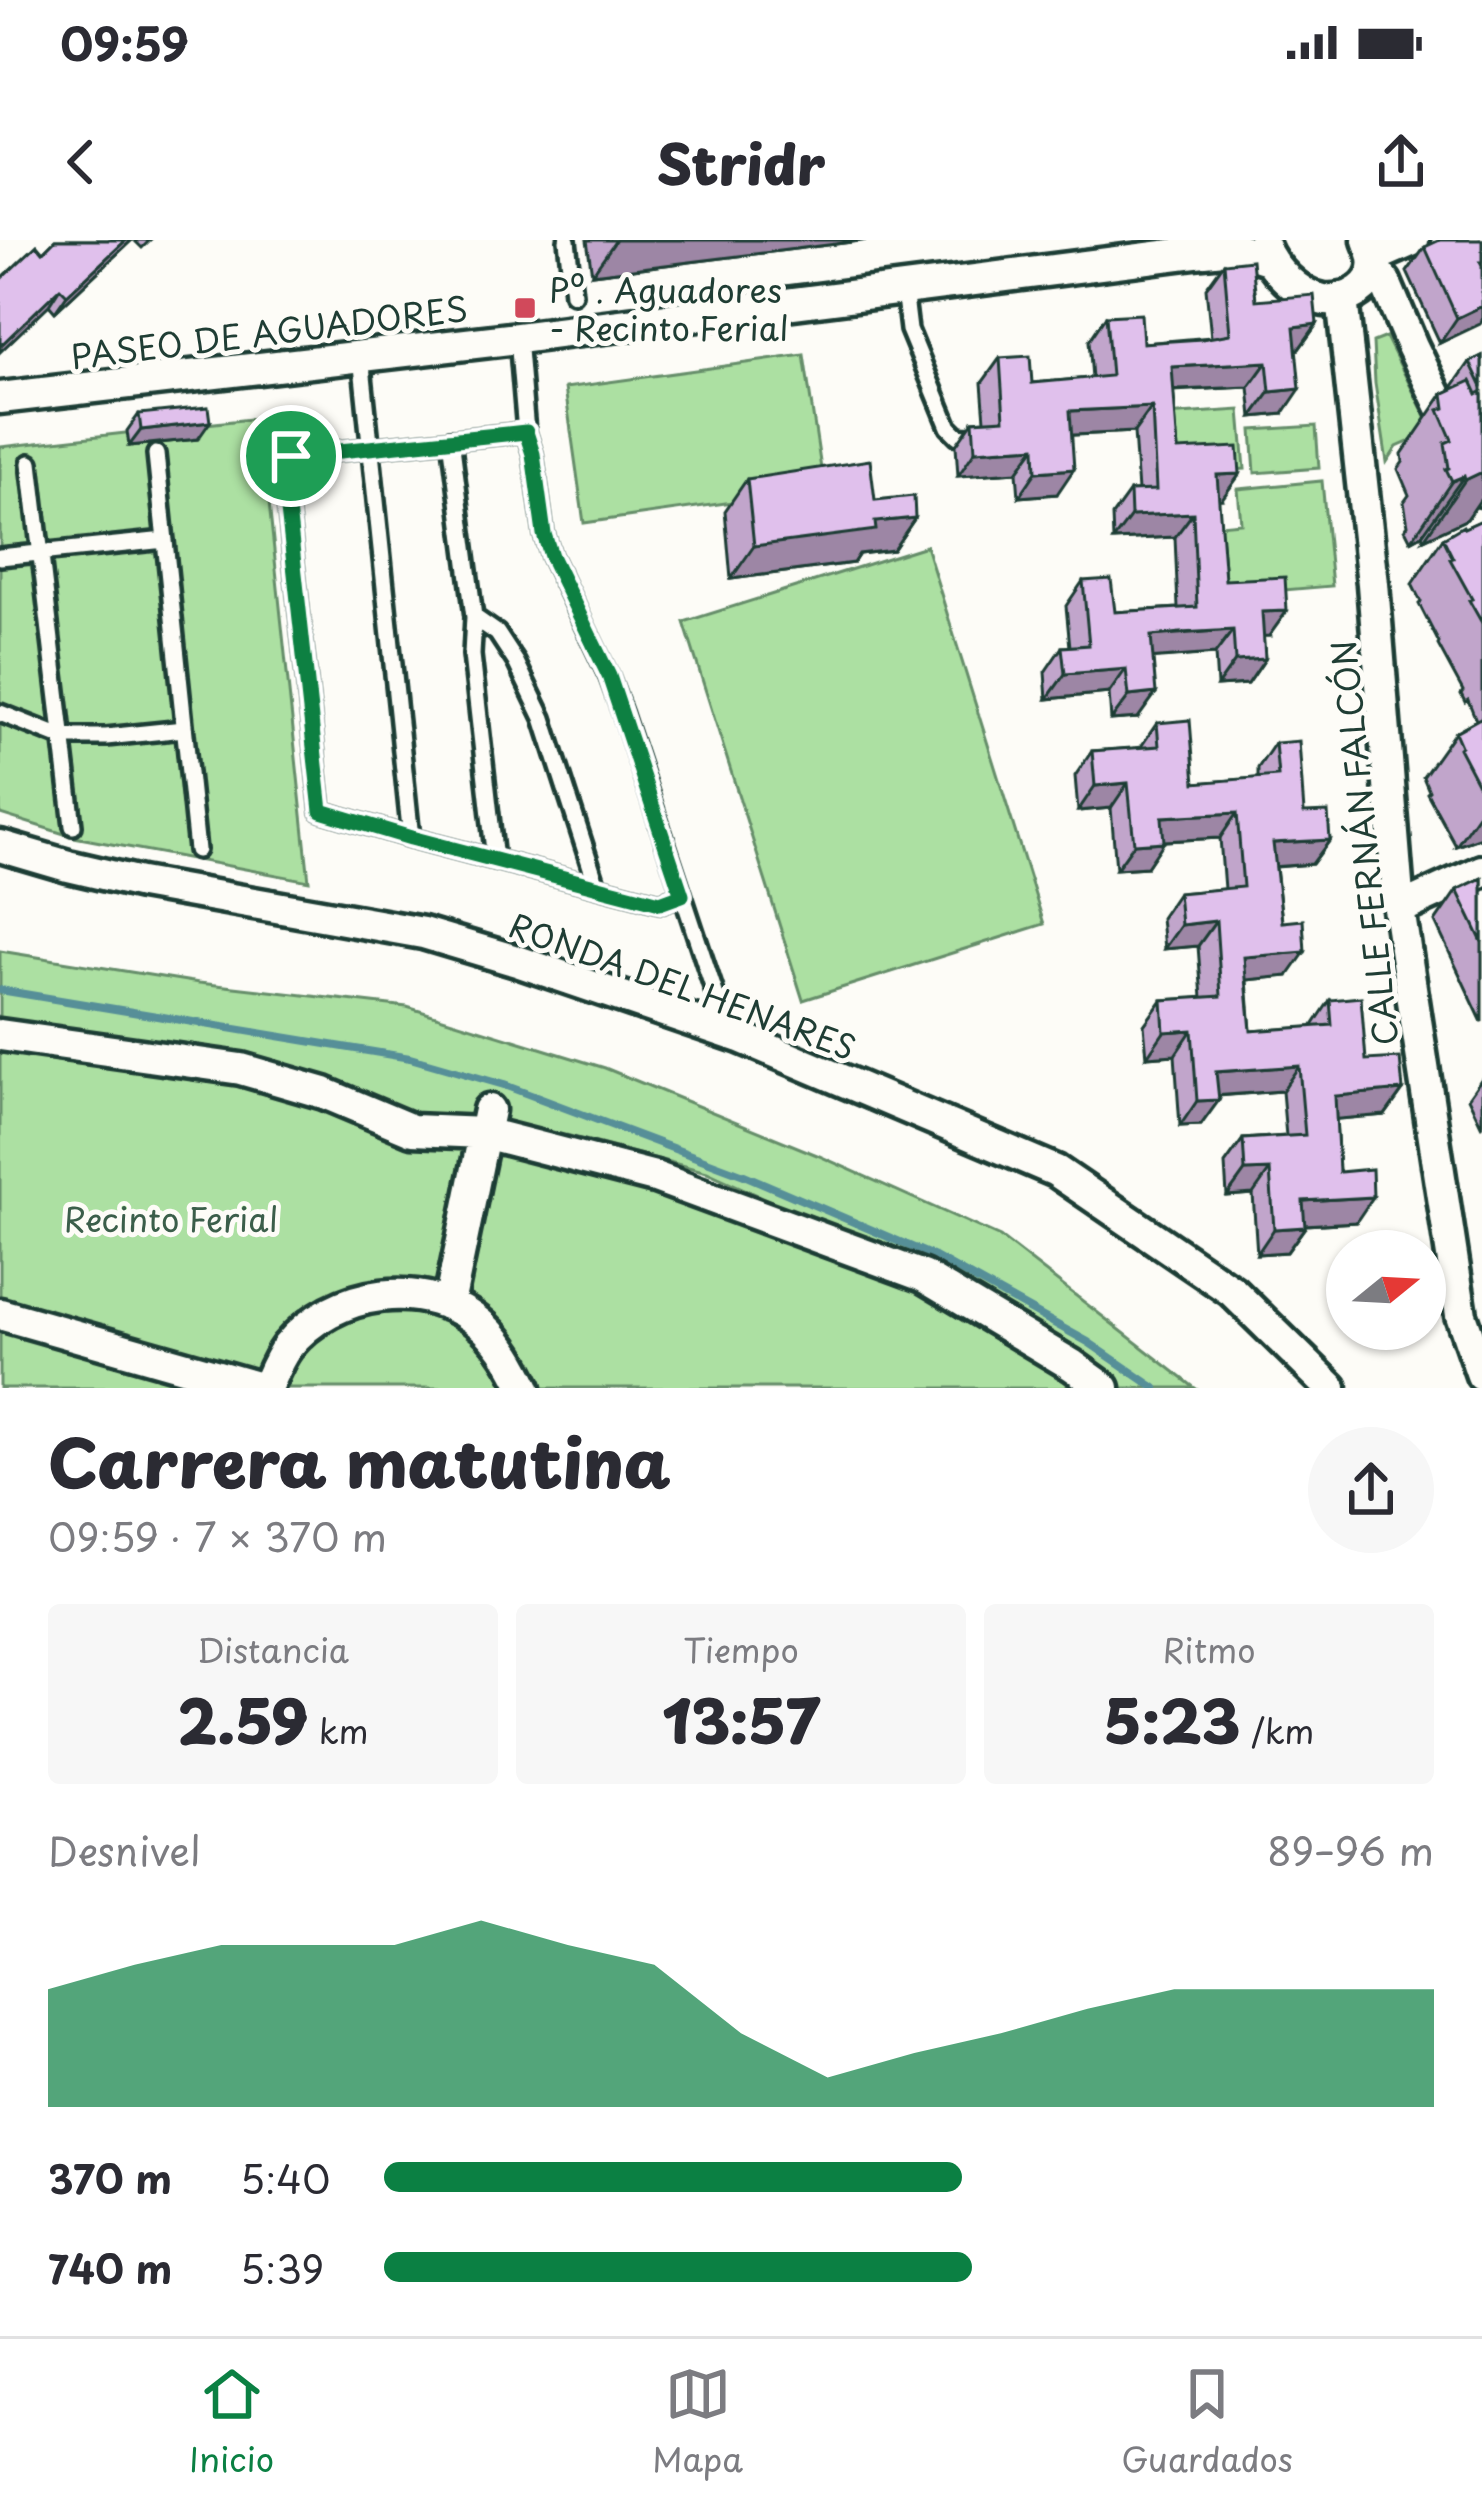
<!DOCTYPE html>
<html lang="es">
<head>
<meta charset="utf-8">
<style>
	:root { --surface:#fff; --page:#f7f7f7; --text:#2b2b33; --muted:#7c7c81; --line:#e1e1e2; --accent:#0b8043 }
	body { margin:0; font-family:"Playpen Sans",sans-serif; background:var(--page); color:var(--text); height:100vh; display:flex; flex-direction:column; font-size:45px; white-space:nowrap }
	* { box-sizing:border-box; margin:0 }
	p { font-size:39px; color:var(--muted) }
	.icon { flex:none; width:66px; height:66px; fill:none; stroke:currentColor; stroke-width:2; stroke-linecap:round; stroke-linejoin:round }
	.map { position:relative; height:1148px; overflow:hidden }
	.details { display:flex; flex-direction:column; background:var(--surface); flex:1 }
	.details>* { flex:none }
	.needle { width:78px; rotate:72deg }
	.fabs { position:absolute; left:1326px; top:990px; display:grid; gap:24px }
	.fabs a { display:grid; place-items:center; width:120px; height:120px; border-radius:50%; background:var(--surface); box-shadow:0 3px 9px #0004; font-size:60px }
	.pin { position:absolute; display:grid; place-items:center; width:102px; height:102px; color:#fff; margin:-51px; border:6px solid #fff; border-radius:50%; box-shadow:0 3px 12px #0007 }
	.round { display:grid; place-items:center; flex:none; width:126px; height:126px; border-radius:63px; background:var(--page) }
	.headline { display:flex; align-items:center; justify-content:space-between; height:204px; padding:0 48px }
	h1 { font-size:66px; font-weight:800; line-height:90px }
	.stats { display:grid; grid-template-columns:repeat(3,1fr); gap:18px; height:204px; padding:12px 48px }
	.stats div { display:grid; align-content:center; border-radius:12px; background:var(--page); text-align:center }
	.stats b { font-size:60px; font-weight:800 }
	.stats small { font-size:33px; font-weight:400 }
	.stats p { font-size:33px }
	.chart { height:336px; padding:24px 48px }
	.chart p { display:flex; justify-content:space-between }
	.chart svg { width:100%; height:216px; margin-top:12px; fill:var(--accent); opacity:.7 }
	ul { padding:0 48px; list-style:none; font-size:39px }
	li { display:grid; grid-template-columns:192px 144px 1fr; align-items:center; height:90px }
	li i { height:30px; border-radius:15px; background:var(--accent) }
	.status { display:flex; justify-content:space-between; align-items:center; height:84px; padding:0 60px; background:var(--surface); direction:ltr }
	.status svg { height:33px; fill:currentColor }
	header { display:flex; justify-content:space-between; align-items:center; height:156px; padding:0 48px; background:var(--surface); font-size:54px; font-weight:800 }
	.menu { display:flex; justify-content:space-around; align-items:center; height:168px; border-top:3px solid var(--line); background:var(--surface); font-size:33px; color:var(--muted) }
	.menu a { display:grid; justify-items:center; gap:6px }
	.menu .current { color:var(--accent) }
	.map>svg:first-child { display:block }
	.green { fill:#ace0a2; stroke:#668e6b; stroke-width:3 }
	.lines { fill:none; stroke-linecap:round; stroke-linejoin:round }
	.stream { stroke:#568f98; stroke-width:8 }
	.lane-casing { stroke:#1f3d34; stroke-width:24 }
	.street-casing { stroke:#1f3d34; stroke-width:39 }
	.lane { stroke:#fdfcf7; stroke-width:15 }
	.street { stroke:#fdfcf7; stroke-width:30 }
	.wall { fill:#c1a5cb; stroke:#1f3d34; stroke-width:3 }
	.shaded-wall { fill:#9d86a5; stroke:#1f3d34; stroke-width:3 }
	.building { fill:#e0c0ec; stroke:#1f3d34; stroke-width:3 }
	.route-casing { stroke:#fff; stroke-width:24 }
	.route { stroke:#0b8043; stroke-width:15 }
	.poi-dot { fill:#d1495b; stroke:#fdfcf7; stroke-width:4.5 }
	.labels { text-anchor:middle; dominant-baseline:central; stroke-width:10; stroke-linejoin:round; paint-order:stroke }
	.poi-label { font-size:33px; fill:#1f3d34; stroke:#fdfcf7; text-anchor:start }
	.street-label { font-size:33px; fill:#1f3d34; stroke:#fdfcf7 }
	.park-label { font-size:33px; fill:#3b5e4a; stroke:#fdfcf7 }
</style>
</head>
<body>
<div class="status"><b>09:59</b><svg viewBox="0 0 49 12"><path d="M0 12V9h3v3zM5 12V6h3v6zM10 12V3h3v9zM15 12V0h3v12zM26 1h20v11H26zM47 4h2v5h-2z"/></svg></div>
<header><svg class="icon" aria-label="back" viewBox="0 0 24 24"><path d="M15 5l-7 7 7 7"/></svg>Stridr<svg class="icon" aria-label="share" viewBox="0 0 24 24"><path d="M12 15V3M7 8l5-5 5 5M5 13v7h14v-7"/></svg></header>
<div class="map">
<svg width="1482" height="1148" viewBox="0 0 1482 1148">
	<rect width="100%" height="100%" fill="#fdfcf7"/>
	<filter id="ink" filterUnits="userSpaceOnUse"><feTurbulence type="fractalNoise" baseFrequency=".00833" numOctaves="2"/><feDisplacementMap in="SourceGraphic" scale="24" xChannelSelector="R" yChannelSelector="G"/><feConvolveMatrix kernelMatrix="1 2 1 2 8 2 1 2 1" color-interpolation-filters="sRGB"/></filter>
	<g filter="url(#ink)">
		<path class="green" d="M1386,97L1433,191L1397,207L1387,222L1375,143L1373,102Z
			M804,115L824,249L584,283L565,148Z
			M1240,170L1245,229L1170,234L1166,175Z
			M260,178L309,641L74,597L0,574V207Z
			M1316,186L1319,228L1255,233L1252,190Z
			M1322,241L1332,346L1214,356L1208,286L1241,283L1238,249Z
			M926,306L1044,684L803,760L684,382Z
			M0,711L199,743L407,767L605,828L817,915L1000,997L1195,1148H1117L929,1033L707,932L566,895L657,927L920,1041L1079,1148H0Z"/>
		<g class="lines">
			<path class="stream" d="M0,750L410,818L504,845L744,935L935,1017L1088,1102L1155,1148"/>
			<g class="lane-casing">
				<path id="lane" d="M567,0L573,54
					M904,49L909,90L949,187L958,196L977,198
					M518,98L526,192L533,214L544,294L551,316L609,437L623,475L717,759L712,788
					M361,116L411,598
					M526,192L291,216L283,224L321,571L411,598L660,663L682,655
					M451,199L474,377L497,393L516,422L543,478L597,646
					M156,214L197,610
					M30,223L73,586
					M0,317L165,300
					M474,377L472,415L495,620
					M0,473L61,497H106L184,489"/>
			</g>
			<g class="street-casing">
				<path id="street" d="M1263,5C1271,27 1298,56 1324,60C1347,63 1379,45 1374,18C1373,11 1370,6 1368,0
					M1374,17L1413,0
					M1374,29L1385,42L1412,106L1482,250
					M1342,58L1373,344L1399,669L1461,1075L1482,1135
					M0,158L518,98L1195,12L1233,8L1268,19
					M0,606L68,626L141,643L423,693L520,722L740,797L1056,931L1232,1051L1331,1148
					M1399,669L1482,631
					M0,795L241,829L324,853L412,890L484,893L655,937L923,1036L1072,1125L1104,1148
					M449,1064L489,870
					M0,1074L260,1148
					M266,1148C272,1135 278,1119 287,1107C334,1049 427,1035 484,1087C503,1105 514,1125 525,1148"/>
			</g>
			<use href="#lane" class="lane"/>
			<use href="#street" class="street"/>
		</g>
		<path class="wall" d="M55,0H132L55,72L49,65L43,12Z
			M134,0H150L142,8Z
			M587,0H868L592,34Z
			M1482,0V81L1440,103L1407,32L1425,7Z
			M1224,23L1256,60L1317,84L1299,109L1296,110L1283,174L1252,177L1249,147L1173,151L1178,210L1222,259H1218L1225,340L1269,396H1263L1265,419L1248,444L1217,446L1215,414L1153,418L1138,478L1111,480L1109,453L1047,459L1045,432L1062,407H1070L1066,366L1083,341L1115,372L1178,368L1175,297L1113,300L1112,276L1130,251H1138L1134,192L1072,195L1057,254L1019,257L1017,232L958,236L956,205L973,181L985,180L982,143L1000,118L1032,143L1092,138L1089,101L1106,76L1143,103L1211,97L1206,48Z
			M1482,116V257L1467,279L1424,299L1422,295L1411,301L1405,289L1408,285L1404,262L1409,255L1398,229L1403,222L1402,214L1443,154L1454,149L1453,146L1470,122Z
			M139,174L198,199L129,206L127,191Z
			M747,239L875,260L915,278L893,310L859,314L853,323L731,339L725,271Z
			M1482,280V597L1456,606L1427,553L1429,551L1423,537L1455,492L1476,480L1468,460L1465,462L1461,454L1463,451L1438,405L1439,403L1419,364L1421,362L1412,344L1443,298Z
			M1157,483L1195,543L1258,538V528L1275,503L1304,573L1330,600L1312,624L1276,627L1288,736L1247,740L1251,791L1312,787L1330,760L1366,820L1403,850L1385,875L1336,879L1339,932L1356,982L1305,985V987L1287,1012L1257,1014L1253,954L1227,956L1225,924L1243,899L1286,896L1282,851L1218,856L1201,885L1180,886L1175,815L1147,817L1144,785L1162,760L1202,758L1198,706L1164,709L1161,678L1178,653L1224,649L1220,598L1164,601L1147,627L1116,629L1111,568L1078,571L1075,536L1092,511L1140,508Z
			M1482,638V782L1435,682L1457,650Z
			M1482,838V887L1468,858Z"/>
		<path class="shaded-wall" d="M126,0H132L55,72L67,55Z
			M616,0H868L592,34Z
			M60,48L49,65L0,112V106Z
			M1482,66V81L1480,84L1440,103L1457,78Z
			M1317,84L1299,109L1277,112L1294,87Z
			M1267,122L1249,147L1154,151L1172,127Z
			M1300,149L1283,174L1252,177L1270,152Z
			M1152,167L1134,192L1053,196L1070,171Z
			M210,182L198,199L129,206L141,190Z
			M1035,207L1017,232L958,236L975,211Z
			M1074,229L1057,254L1019,257L1036,232Z
			M1482,232V257L1467,279L1424,299L1465,240Z
			M1240,234L1222,259L1199,260L1217,235Z
			M1464,236L1422,295L1411,301L1452,241Z
			M1193,273L1175,297L1113,300L1131,276Z
			M915,278L893,310L859,314L853,323L731,339L754,306L875,282Z
			M1287,371L1269,396L1245,397L1262,372Z
			M1233,390L1215,414L1133,420L1151,396Z
			M1265,419L1248,444L1217,446L1235,421Z
			M1126,429L1109,453L1047,459L1065,434Z
			M1156,453L1138,478L1111,480L1129,456Z
			M1128,543L1111,568L1078,571L1095,546Z
			M1482,569V597L1456,606Z
			M1237,573L1220,598L1144,602L1162,577Z
			M1330,600L1312,624L1256,628L1273,603Z
			M1164,602L1147,627L1116,629L1134,604Z
			M1216,681L1198,706L1164,709L1181,685Z
			M1305,712L1288,736L1227,742L1244,717Z
			M1192,790L1175,815L1147,817L1164,792Z
			M1299,826L1282,851L1199,857L1216,832Z
			M1403,850L1385,875L1317,881L1335,856Z
			M1219,860L1201,885L1180,886L1197,861Z
			M1270,930L1253,954L1227,956L1245,931Z
			M1373,957L1356,982L1285,986L1303,961Z
			M1305,987L1287,1012L1257,1014L1274,989Z"/>
		<path class="building" d="M55,0H126L67,55L60,48L0,106V40L37,5L43,12Z
			M1440,0H1482V22H1480L1482,26V66L1457,78L1425,7Z
			M1252,20L1256,60L1314,55L1317,84L1294,87L1300,149L1270,152L1267,122L1172,127L1178,210L1238,207L1240,234L1217,235L1225,340L1285,337L1287,371L1262,372L1265,419L1235,421L1233,390L1180,393L1151,396L1156,453L1129,456L1126,429L1065,434L1062,407L1089,405L1083,341L1111,339L1115,372L1197,367L1193,273L1131,276L1130,251L1156,250L1152,167L1070,171L1074,229L1036,232L1035,207L975,211L973,181L1004,179L1000,118L1030,116L1032,143L1111,136L1106,76L1141,74L1143,103L1202,99L1230,94L1224,23Z
			M1482,116V147L1470,122Z
			M1471,141L1477,154L1481,152L1482,155V232L1465,240L1464,236L1452,241L1446,229L1449,228L1445,203L1452,200L1439,170L1445,168L1443,154Z
			M208,167L210,182L141,190L139,174Z
			M870,220L875,260L914,256L915,278L875,282L876,290L754,306L747,239Z
			M1482,280V383L1469,360L1472,359L1450,319L1453,318L1443,298L1463,286L1464,288Z
			M1482,477V552L1459,508L1461,506L1455,492Z
			M1190,480L1195,543L1278,536L1275,503L1299,501L1304,573L1328,572L1330,600L1273,603L1282,682L1303,680L1305,712L1244,717L1251,791L1332,785L1330,760L1361,757L1366,820L1400,818L1403,850L1335,856L1339,932L1372,929L1373,957L1303,961L1305,987L1274,989L1270,930L1245,931L1243,899L1305,895L1299,826L1216,832L1219,860L1197,861L1192,790L1164,792L1162,760L1221,756L1216,681L1181,685L1178,653L1243,647L1237,573L1162,577L1164,602L1134,604L1128,543L1095,546L1092,511L1159,506L1157,483Z
			M1482,638V702L1457,650Z"/>
	</g>
	<g class="lines" filter="url(#ink)">
		<g class="route-casing">
			<path id="route" d="M526,192L533,214L544,294L551,316L609,436L682,655L660,663L411,598L321,571L283,224L291,216Z"/>
		</g>
		<use href="#route" class="route"/>
	</g>
	<rect class="poi-dot" x="513" y="56" width="24" height="24" rx="6"/>
	<g class="labels">
		<g class="poi-label">
			<text x="549" y="49">Pº . Aguadores<tspan x="549" dy="38">- Recinto Ferial</tspan></text>
		</g>
		<g class="street-label">
			<text transform="translate(269 91) rotate(-7)">PASEO DE AGUADORES</text>
			<text transform="translate(1363 603) rotate(-96)">CALLE FERNÁN FALCÓN</text>
			<text transform="translate(683 745) rotate(20)">RONDA DEL HENARES</text>
		</g>
		<g class="park-label">
			<text x="171" y="978">Recinto Ferial</text>
		</g>
	</g>
</svg>
<div class="fabs">
<a><svg class="needle" viewBox="-14 -14 28 28"><path d="M0-13l5 13h-10z" fill="#e53935"/><path d="M0 13l5-13h-10z" fill="#7c7c81"/></svg></a>
</div>
<div class="pin" style="left:291px;top:216px;background:#1e9e55"><svg class="icon" aria-label="arrive" viewBox="0 0 24 24"><path d="M6 21V4h12l-3 4 3 4H6"/></svg></div>
</div>
<section class="details">
<div class="headline"><div><h1>Carrera matutina</h1><p>09:59 · 7 × 370 m</p></div><a class="round"><svg class="icon" aria-label="share" viewBox="0 0 24 24"><path d="M12 15V3M7 8l5-5 5 5M5 13v7h14v-7"/></svg></a></div>
<div class="stats">
<div><p>Distancia</p><b>2.59<small> km</small></b></div>
<div><p>Tiempo</p><b>13:57</b></div>
<div><p>Ritmo</p><b>5:23<small> /km</small></b></div>
</div>
<div class="chart"><p><span>Desnivel</span>89–96 m</p>
<svg viewBox="0 0 160 44" preserveAspectRatio="none"><path d="M0 44V20L10 15L20 11L30 11L40 11L50 6L60 11L70 15L80 29L90 38L100 33L110 29L120 24L130 20L140 20L150 20L160 20V44z"/></svg>
</div>
<ul>
<li><b>370 m</b>5:40<i style="width:55%"></i></li>
<li><b>740 m</b>5:39<i style="width:56%"></i></li>
</ul>
</section>
<nav class="menu">
<a class="current"><svg class="icon" aria-label="home" viewBox="0 0 24 24"><path d="M3 11l9-7 9 7M6 9v11h12V9"/></svg>Inicio</a>
<a><svg class="icon" aria-label="map" viewBox="0 0 24 24"><path d="M3 6l6-2 6 2 6-2v14l-6 2-6-2-6 2zM9 4v14M15 6v14"/></svg>Mapa</a>
<a><svg class="icon" aria-label="saved" viewBox="0 0 24 24"><path d="M7 4h10v16l-5-4-5 4z"/></svg>Guardados</a>
</nav>
</body>
</html>
